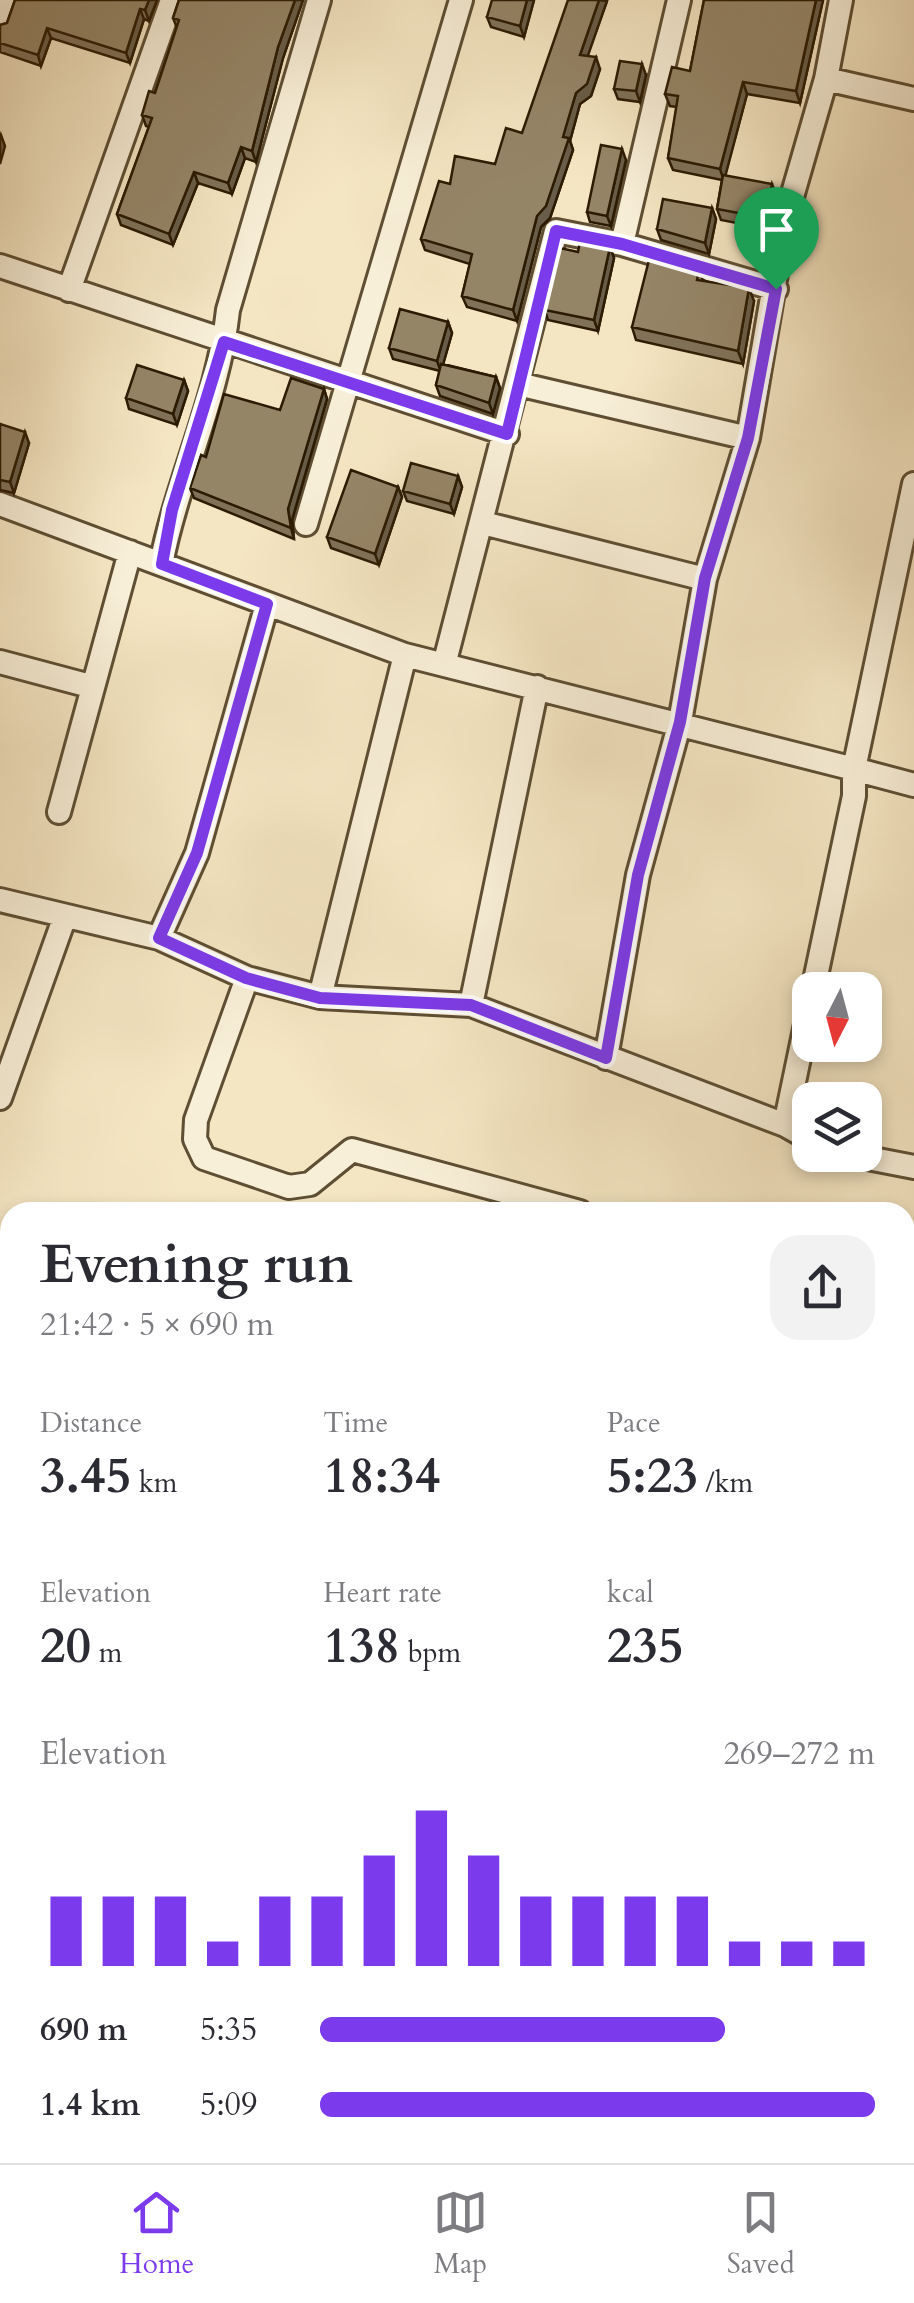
<!DOCTYPE html>
<html lang="en">
<head>
<meta charset="utf-8">
<style>
	:root { --surface:#fff; --page:#f2f2f3; --text:#2b2b33; --muted:#7c7c81; --line:#e1e1e2; --accent:#7c3aed }
	body { margin:0; font-family:Cardo,serif; background:var(--page); color:var(--text); height:100vh; display:flex; flex-direction:column; font-size:38px; white-space:nowrap }
	* { box-sizing:border-box; margin:0 }
	p { font-size:32px; color:var(--muted) }
	.icon { flex:none; width:55px; height:55px; fill:none; stroke:currentColor; stroke-width:2; stroke-linecap:round; stroke-linejoin:round }
	.map { position:relative; flex:1; overflow:hidden }
	.details { position:absolute; left:0px; top:1202px; width:915px; height:962px; display:flex; flex-direction:column; background:var(--surface); border-radius:30px 30px 0 0; box-shadow:0 5px 15px #0003 }
	.details>* { flex:none }
	.needle { width:65px; rotate:186deg }
	.tools { position:absolute; left:792px; top:972px; display:grid; gap:20px }
	.tools a { display:grid; place-items:center; width:90px; height:90px; border-radius:20px; background:var(--surface); box-shadow:0 5px 15px #0003; font-size:50px }
	.pin { position:absolute; display:grid; place-items:center; width:85px; height:85px; color:#fff; margin:-102px -42px; border-radius:50% 50% 50% 0; rotate:-45deg; box-shadow:0 0 10px #0007 }
	.pin .icon { rotate:45deg }
	.round { display:grid; place-items:center; flex:none; width:105px; height:105px; border-radius:30px; background:var(--page) }
	.overview { display:flex; align-items:center; justify-content:space-between; height:170px; padding:0 40px }
	h1 { font-size:55px; font-weight:700; line-height:75px }
	.figures { display:grid; grid-template-columns:repeat(3,1fr); gap:15px; height:170px; padding:10px 40px }
	.figures div { display:grid; align-content:center }
	.figures b { font-size:50px; font-weight:700 }
	.figures small { font-size:28px; font-weight:400 }
	.figures p { font-size:28px }
	.chart { height:280px; padding:20px 40px }
	.chart p { display:flex; justify-content:space-between }
	.chart svg { width:100%; height:180px; margin-top:10px; stroke:var(--accent); stroke-width:6 }
	ul { padding:0 40px; list-style:none; font-size:32px }
	li { display:grid; grid-template-columns:160px 120px 1fr; align-items:center; height:75px }
	li i { height:25px; border-radius:12px; background:var(--accent) }
	.dock { display:flex; justify-content:space-around; align-items:center; height:140px; border-top:2px solid var(--line); background:var(--surface); font-size:28px; color:var(--muted) }
	.dock a { display:grid; justify-items:center; gap:5px }
	.dock .active { color:var(--accent) }
	.map>svg:first-child { display:block }
	.lines { fill:none; stroke-linecap:round; stroke-linejoin:round }
	.minor-casing { stroke:#5e4e33; stroke-width:28 }
	.minor { stroke:#f8efd8; stroke-width:22 }
	.wall { fill:#807259; stroke:#2c1b03; stroke-width:2.5 }
	.shaded-wall { fill:#685d48; stroke:#2c1b03; stroke-width:2.5 }
	.building { fill:#958567; stroke:#2c1b03; stroke-width:2.5 }
	.route-casing { stroke:#fff; stroke-width:20 }
	.route { stroke:#7c3aed; stroke-width:12 }
</style>
</head>
<body>
<div class="map">
<svg width="914" height="2163" viewBox="0 0 914 2163">
	<rect width="100%" height="100%" fill="#f5e6c3"/>
	<filter id="stains"><feTurbulence type="fractalNoise" baseFrequency=".002" numOctaves="4"/><feColorMatrix values="0 0 0 0 .2 0 0 0 0 .09 0 0 0 0 .02 0 0 0 .5 -.17"/></filter>
	<radialGradient id="worn" r=".72"><stop offset=".6" stop-color="#630" stop-opacity="0"/><stop offset="1" stop-color="#630" stop-opacity=".3"/></radialGradient>
	<g class="lines">
		<g class="minor-casing">
			<path id="minor" d="M0,23L7,0
				M826,79L914,99
				M622,244L679,0
				M0,266L507,434
				M69,290L172,0
				M518,384L748,438
				M0,504L405,655L320,997L247,978
				M483,523L705,579
				M306,524L461,0
				M161,564C178,478 219,396 228,310L319,0
				M405,655L854,769L914,484
				M0,662L90,686
				M444,665L556,231L622,244L776,289
				M537,687L471,1005L785,1125L810,1139
				M59,812L130,552
				M0,900L159,938L247,978L196,1120L195,1139L204,1158L289,1187L310,1184L352,1150L580,1212
				M159,938L197,853L267,604
				M813,990L854,796V769L914,785
				M320,997L471,1005
				M606,1058L638,875L680,722L705,579L748,438L785,221L826,79L841,0
				M0,1098L64,919
				M785,1125L810,1005
				M852,1155L914,1167
				M905,1300L914,1302
				M0,1593L10,1563
				M905,1611L914,1614
				M905,1782L914,1785
				M905,1960L914,1962
				M0,1978L10,1945
				M128,2163L130,2155
				M271,2163L273,2155
				M439,2163L441,2155
				M589,2163L592,2155
				M765,2163L767,2155"/>
		</g>
		<use href="#minor" class="minor"/>
	</g>
	<path class="wall" d="M15,0H157L149,21L144,19L130,63L51,38L41,66L0,52V25L7,23Z
		M179,0H303L283,58L256,162L245,158L232,194L198,183L173,245L121,225L117,214L149,127L146,126L142,115L155,93L177,28L173,18Z
		M534,0L524,37L491,27L487,17Z
		M704,0H823L800,103L747,94L725,175L776,194L768,229L721,220L717,209L722,180L673,170L668,158L677,107L670,106L665,94L690,71Z
		M607,1L587,56L600,69L591,96L580,104L570,141L573,150L550,218L541,227L517,321L467,307L462,296L470,264L425,250L421,239L450,184L495,164L522,133Z
		M646,75L640,102L618,99L614,89Z
		M626,160L611,226L590,222L587,212Z
		M712,208L716,219L709,254L661,240L657,229Z
		M610,247L614,258L598,331L548,320L545,310L578,252Z
		M699,270L703,280L754,301L743,364L636,340L632,327Z
		M448,322L452,333L443,364L496,377L500,388L493,414L440,396L436,385L440,371L393,359L389,348Z
		M184,380L188,391L177,425L129,409L126,398Z
		M324,389L327,399L292,520L294,539L194,498L190,488L206,457L280,410Z
		M0,424L29,443L14,493L0,490Z
		M458,476L462,487L454,514L407,501L403,491Z
		M398,487L402,497L379,565L331,548L327,537Z
		M905,1308L914,1316V1327L909,1353L914,1354V1397L905,1396Z
		M0,1825L10,1829V1869L0,1867Z
		M10,1992V2048L0,2044V2004Z
		M151,2155H207L204,2163H153Z"/>
	<path class="shaded-wall" d="M149,0H157L149,21L145,10Z
		M295,0H303L283,58L256,162L252,151L278,47Z
		M527,0H534L524,37L520,26Z
		M599,0L607,1L584,67L580,55Z
		M816,0H823L800,103L796,91Z
		M140,9L144,19L130,63L126,53Z
		M47,28L51,38L41,66L38,55Z
		M596,57L600,69L591,96L580,104L570,141L573,150L550,218L541,227L517,321L513,310L537,216L576,93Z
		M642,64L646,75L640,102L636,91Z
		M743,82L747,94L724,181L720,169Z
		M1,135L5,146L0,164V139Z
		M241,147L245,158L232,194L228,183Z
		M622,149L626,160L611,226L607,216Z
		M194,172L198,183L173,245L169,234Z
		M772,184L776,194L768,229L765,218Z
		M712,208L716,219L709,254L705,243Z
		M610,247L614,258L598,331L594,320Z
		M749,288L754,301L743,364L738,351Z
		M448,322L452,333L441,372L437,361Z
		M496,377L500,388L493,414L489,403Z
		M184,380L188,391L177,425L173,414Z
		M324,389L327,399L292,520L294,539L291,528L288,509Z
		M25,432L29,443L14,493L10,482Z
		M458,476L462,487L454,514L450,504Z
		M398,487L402,497L379,565L375,554Z
		M911,1309L914,1316V1327L908,1363L905,1355V1345Z
		M10,2135V2153L5,2163H0V2156Z
		M199,2155H207L204,2163H196Z
		M419,2155H426L424,2163H417Z
		M570,2155H577L574,2163H568Z"/>
	<path class="building" d="M15,0H149L145,10L140,9L126,53L47,28L38,55L0,43V25L7,23Z
		M179,0H295L278,47L252,151L241,147L228,183L194,172L169,234L117,214L152,118L142,115L149,91L155,93L179,20L173,18Z
		M492,0H527L520,26L487,17Z
		M568,0H599L580,55L596,57L587,84L576,93L563,137L569,138L546,206L537,216L513,310L462,296L472,254L421,239L439,181L450,184L455,156L495,164L506,128L522,133Z
		M704,0H816L796,91L743,82L720,169L668,158L678,96L665,94L672,67L690,71Z
		M620,61L642,64L636,91L614,89Z
		M601,145L622,149L607,216L587,212Z
		M723,175L772,184L765,218L717,209Z
		M663,199L712,208L705,243L657,229Z
		M580,241L610,247L594,320L545,310L560,248L578,252Z
		M650,256L699,270L697,280L749,288L738,351L632,327Z
		M400,309L448,322L437,361L389,348Z
		M441,364L496,377L489,403L436,385Z
		M137,365L184,380L173,414L126,398Z
		M291,378L324,389L288,509L291,528L190,488L201,455L206,457L224,394L280,410Z
		M0,424L25,432L10,482L0,480Z
		M411,463L458,476L450,504L403,491Z
		M351,470L398,487L375,554L327,537Z
		M905,1308L911,1309L905,1345Z
		M905,1352L914,1354V1388L905,1386Z
		M0,1825L10,1829V1860L0,1858Z
		M5,1990L10,1992V2038L0,2035V2004Z
		M0,2100L10,2104V2135L0,2156Z
		M160,2155H199L196,2163H158Z
		M308,2155H419L417,2163H306Z
		M525,2155H570L568,2163H523Z"/>
	<g class="lines">
		<g class="route-casing">
			<path id="route" d="M556,231L622,244L776,289L748,438L705,578L680,722L638,875L606,1058L471,1005L320,998L246,978L159,938L197,853L267,604L162,564L172,510L224,342L507,434Z"/>
		</g>
		<use href="#route" class="route"/>
	</g>
	<rect width="100%" height="100%" filter="url(#stains)"/>
	<rect width="100%" height="100%" fill="url(#worn)"/>
</svg>
<div class="tools">
<a><svg class="needle" viewBox="-14 -14 28 28"><path d="M0-13l5 13h-10z" fill="#e53935"/><path d="M0 13l5-13h-10z" fill="#7c7c81"/></svg></a>
<a><svg class="icon" aria-label="layers" viewBox="0 0 24 24"><path d="M12 4l9 5-9 5-9-5zM3 14l9 5 9-5"/></svg></a>
</div>
<div class="pin" style="left:776px;top:289px;background:#1e9e55"><svg class="icon" aria-label="arrive" viewBox="0 0 24 24"><path d="M6 21V4h12l-3 4 3 4H6"/></svg></div>
<section class="details">
<div class="overview"><div><h1>Evening run</h1><p>21:42 · 5 × 690 m</p></div><a class="round"><svg class="icon" aria-label="share" viewBox="0 0 24 24"><path d="M12 15V3M7 8l5-5 5 5M5 13v7h14v-7"/></svg></a></div>
<div class="figures">
<div><p>Distance</p><b>3.45<small> km</small></b></div>
<div><p>Time</p><b>18:34</b></div>
<div><p>Pace</p><b>5:23<small> /km</small></b></div>
</div>
<div class="figures">
<div><p>Elevation</p><b>20<small> m</small></b></div>
<div><p>Heart rate</p><b>138<small> bpm</small></b></div>
<div><p>kcal</p><b>235</b></div>
</div>
<div class="chart"><p><span>Elevation</span>269–272 m</p>
<svg viewBox="0 0 160 44" preserveAspectRatio="none"><path d="M5 44V27M15 44V27M25 44V27M35 44V38M45 44V27M55 44V27M65 44V17M75 44V6M85 44V17M95 44V27M105 44V27M115 44V27M125 44V27M135 44V38M145 44V38M155 44V38"/></svg>
</div>
<ul>
<li><b>690 m</b>5:35<i style="width:73%"></i></li>
<li><b>1.4 km</b>5:09<i style="width:100%"></i></li>
</ul>
</section>
</div>
<nav class="dock">
<a class="active"><svg class="icon" aria-label="home" viewBox="0 0 24 24"><path d="M3 11l9-7 9 7M6 9v11h12V9"/></svg>Home</a>
<a><svg class="icon" aria-label="map" viewBox="0 0 24 24"><path d="M3 6l6-2 6 2 6-2v14l-6 2-6-2-6 2zM9 4v14M15 6v14"/></svg>Map</a>
<a><svg class="icon" aria-label="saved" viewBox="0 0 24 24"><path d="M7 4h10v16l-5-4-5 4z"/></svg>Saved</a>
</nav>
</body>
</html>
